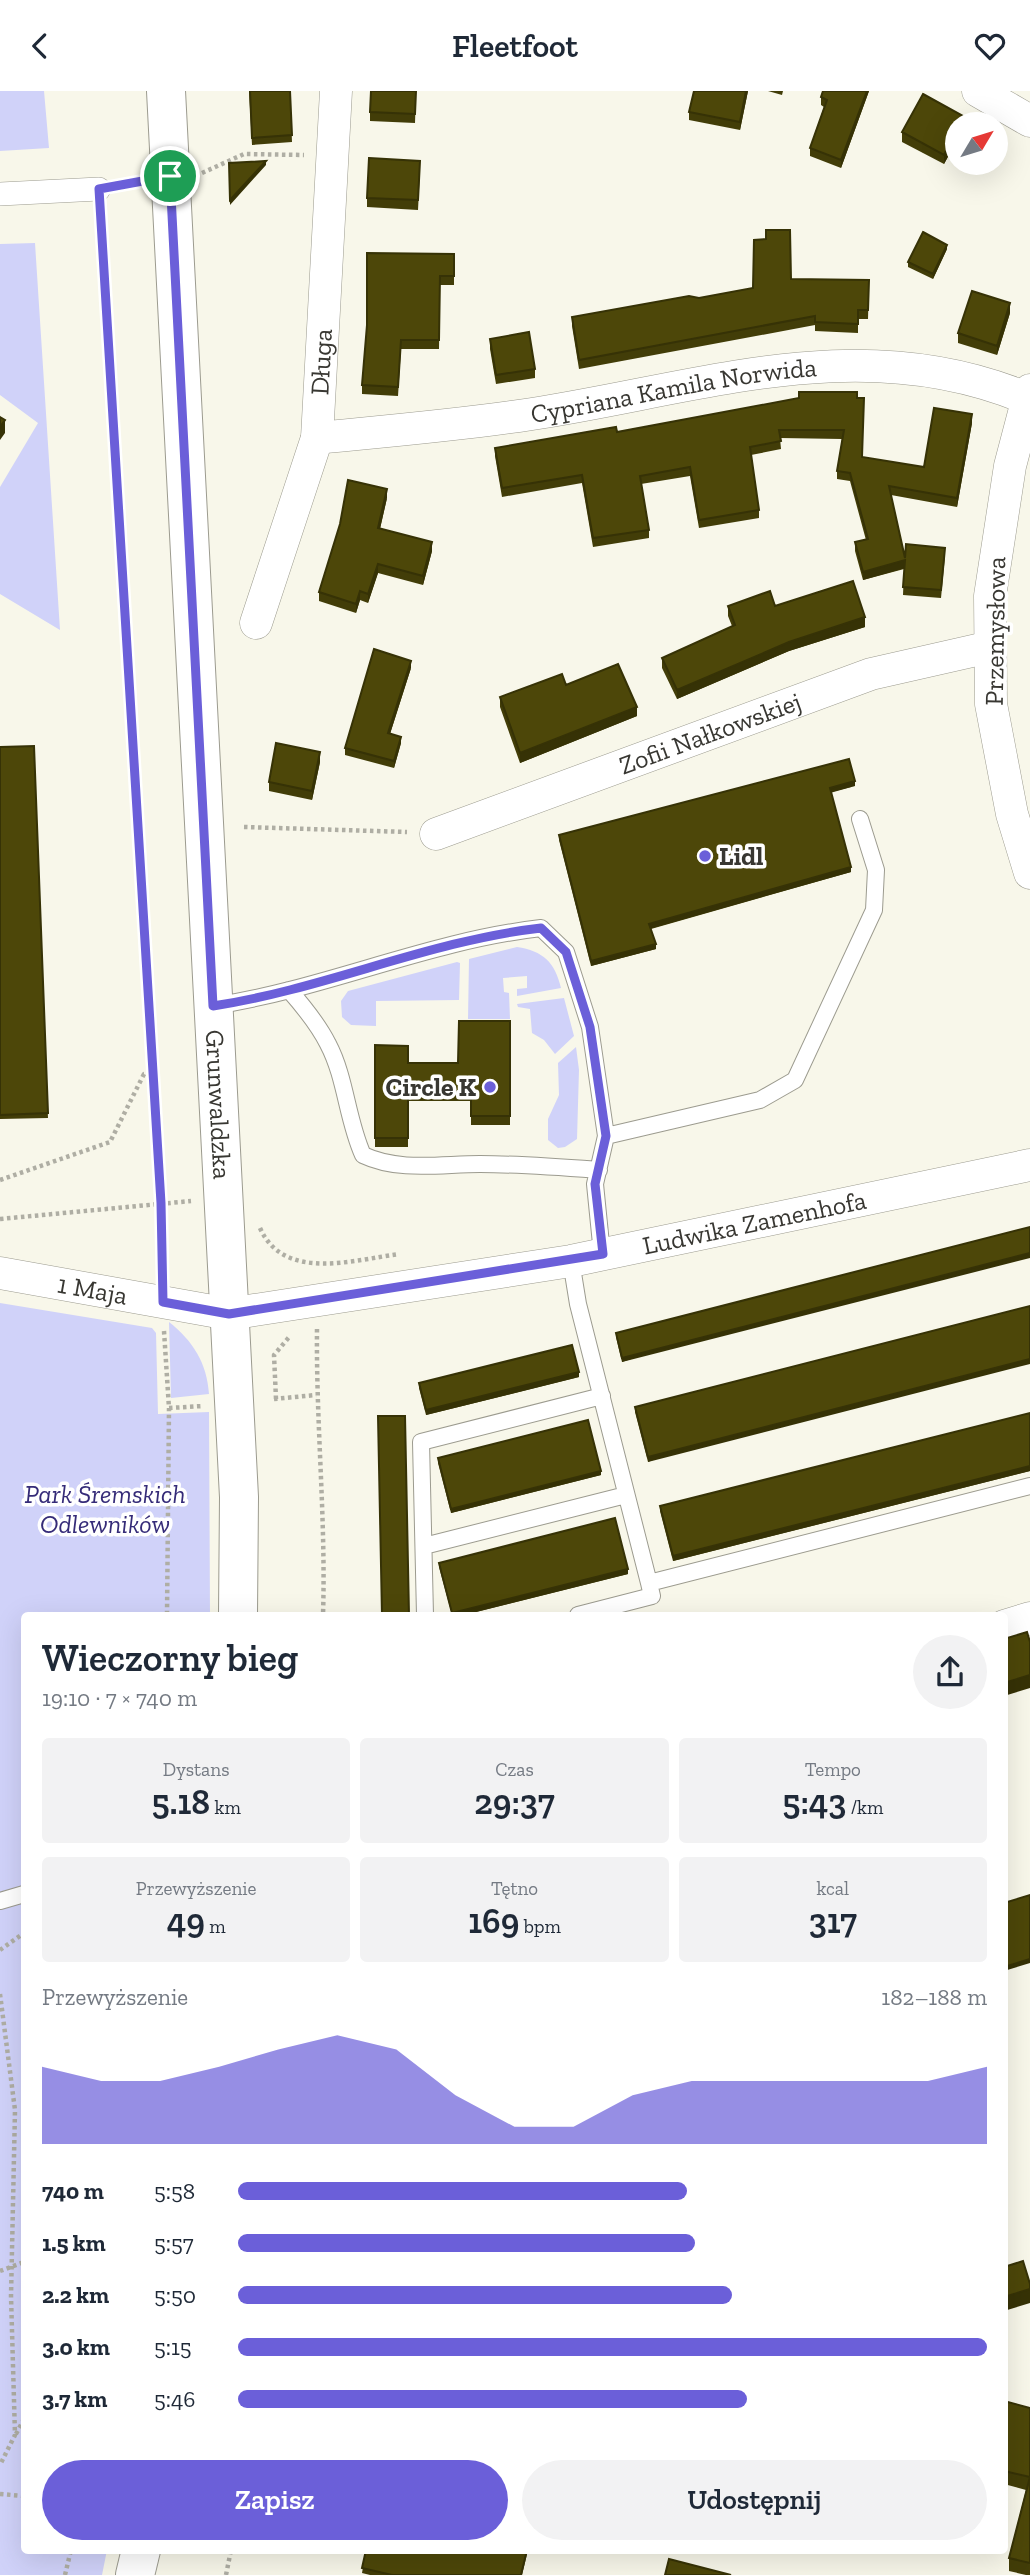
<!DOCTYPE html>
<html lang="pl">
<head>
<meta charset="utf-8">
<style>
	:root { --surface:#fff; --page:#f2f2f3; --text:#1f2937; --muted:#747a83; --accent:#6b5fd9 }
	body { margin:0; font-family:"Zilla Slab",serif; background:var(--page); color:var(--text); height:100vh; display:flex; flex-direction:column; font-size:26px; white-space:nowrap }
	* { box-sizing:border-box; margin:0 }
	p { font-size:23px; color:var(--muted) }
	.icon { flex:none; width:38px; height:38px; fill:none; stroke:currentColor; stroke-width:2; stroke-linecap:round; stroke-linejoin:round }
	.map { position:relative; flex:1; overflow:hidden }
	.details { position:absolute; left:21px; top:1521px; width:987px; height:942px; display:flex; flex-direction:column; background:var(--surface); border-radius:7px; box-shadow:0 7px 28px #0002 }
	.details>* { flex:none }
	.needle { width:46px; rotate:52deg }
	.fabs { position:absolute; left:945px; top:21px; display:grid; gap:14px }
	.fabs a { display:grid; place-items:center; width:63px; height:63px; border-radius:50%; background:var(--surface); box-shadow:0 7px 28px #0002; font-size:35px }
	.pin { position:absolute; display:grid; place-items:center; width:60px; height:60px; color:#fff; margin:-30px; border:4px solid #fff; border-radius:50%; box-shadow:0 2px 7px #0007 }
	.round { display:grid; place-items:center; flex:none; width:74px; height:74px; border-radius:37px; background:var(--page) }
	.head { display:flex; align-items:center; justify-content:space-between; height:119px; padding:0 21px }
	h1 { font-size:38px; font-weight:600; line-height:52px }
	.metrics { display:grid; grid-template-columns:repeat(3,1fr); gap:10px; height:119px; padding:7px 21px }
	.metrics div { display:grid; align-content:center; border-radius:7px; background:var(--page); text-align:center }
	.metrics b { font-size:35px; font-weight:600 }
	.metrics small { font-size:19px; font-weight:400 }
	.metrics p { font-size:19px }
	.chart { height:196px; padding:14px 21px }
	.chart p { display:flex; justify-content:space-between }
	.chart svg { width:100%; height:126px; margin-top:7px; fill:var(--accent); opacity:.7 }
	.button { display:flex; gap:14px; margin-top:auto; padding:14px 21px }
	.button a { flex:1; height:80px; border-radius:42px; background:var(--accent); color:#fff; font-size:28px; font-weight:600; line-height:80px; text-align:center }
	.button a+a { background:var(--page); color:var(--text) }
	ul { padding:0 21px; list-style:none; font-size:23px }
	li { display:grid; grid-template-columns:112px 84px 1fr; align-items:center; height:52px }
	li i { height:18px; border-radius:9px; background:var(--accent) }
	header { display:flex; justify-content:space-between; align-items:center; height:91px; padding:0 21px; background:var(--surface); font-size:32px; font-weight:600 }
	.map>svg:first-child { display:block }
	.green { fill:#d0d2f9 }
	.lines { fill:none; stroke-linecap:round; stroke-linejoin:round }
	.service-casing { stroke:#9c9b8f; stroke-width:18 }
	.pedestrian-casing { stroke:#9c9b8f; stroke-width:24 }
	.minor-casing { stroke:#9c9b8f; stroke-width:33 }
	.secondary-casing { stroke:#9c9b8f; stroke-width:40 }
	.path { stroke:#afaea4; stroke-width:4.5; stroke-dasharray:3.5 3.5; stroke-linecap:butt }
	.service { stroke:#fff; stroke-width:16 }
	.pedestrian { stroke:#fff; stroke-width:23 }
	.minor { stroke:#fff; stroke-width:32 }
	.secondary { stroke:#fff; stroke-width:38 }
	.wall { fill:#423d08 }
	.shaded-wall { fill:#363206 }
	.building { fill:#4d4709; stroke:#363206; stroke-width:2 }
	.route-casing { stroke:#fff; stroke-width:14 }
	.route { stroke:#6b5fd9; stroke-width:9 }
	.poi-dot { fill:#6b5fd9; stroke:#fff; stroke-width:2.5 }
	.labels { text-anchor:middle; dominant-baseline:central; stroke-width:7; stroke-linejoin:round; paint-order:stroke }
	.street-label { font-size:26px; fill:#383732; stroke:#fff }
	.poi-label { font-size:26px; font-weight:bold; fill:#383732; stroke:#fff; text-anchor:start }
	.park-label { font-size:26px; font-style:italic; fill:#352b78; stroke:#fff }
</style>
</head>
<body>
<header><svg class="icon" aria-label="back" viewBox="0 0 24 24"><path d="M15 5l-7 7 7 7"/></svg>Fleetfoot<svg class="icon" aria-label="heart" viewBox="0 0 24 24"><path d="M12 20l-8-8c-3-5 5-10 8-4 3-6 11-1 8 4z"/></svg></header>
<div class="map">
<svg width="1030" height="2484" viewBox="0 0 1030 2484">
	<rect width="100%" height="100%" fill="#f8f7ea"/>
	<path class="green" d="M0,0H44L49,57L0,60Z
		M35,152L60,539L0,503V396L38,332L0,304V153Z
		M517,856C543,860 555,871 561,897L517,905V898L527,897V885L503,887L504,901L509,902L510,928H468L469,868Z
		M457,871L460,872L459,909L376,910V935L351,934L342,926L341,910L348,900Z
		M564,907L574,945L555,963L544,949L532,942L530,918L518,916L517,913Z
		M576,956L579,979L577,1048L565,1056L558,1057L548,1049V1028L559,1004L558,972Z
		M0,1212L152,1237L156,1242L158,1323L209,1321L210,1524H24V2459H107L102,2484H0Z
		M169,1231C193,1250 207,1272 209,1303L171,1307Z"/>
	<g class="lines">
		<g class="service-casing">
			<path id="service" d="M289,899C304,916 318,933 328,953C346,987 347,1029 363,1064C399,1081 441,1073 480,1073C520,1073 559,1076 599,1079
				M213,915C325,898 428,850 541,837L566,861L590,936L606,1045L595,1093L602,1163
				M606,1045L760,1009L795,989L874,819L876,779L860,728
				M571,1170L578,1213L649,1492L1030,1395
				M424,1455L626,1404
				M425,1524L421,1351L602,1305
				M578,1524L652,1505L649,1492
				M0,1810L24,1803"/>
		</g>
		<g class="pedestrian-casing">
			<path id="pedestrian" d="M0,103L99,98"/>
		</g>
		<g class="minor-casing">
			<g id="minor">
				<path d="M978,0L1030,30"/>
				<path d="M1030,299L1010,375L990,505L991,613L1012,723L1030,782"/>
				<path id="s1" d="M317,347C388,340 461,334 532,323C701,297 860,238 1026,307"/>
				<path id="s2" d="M256,532L317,347L336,0"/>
				<path id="s3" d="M436,743L871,583L990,556"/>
				<path id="s4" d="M0,1182L229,1223L571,1170L1030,1074"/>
				<path d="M1004,1535L1030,1527"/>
			</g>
		</g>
		<g class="secondary-casing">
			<g id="secondary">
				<path id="s5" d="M166,0L239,1406L238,1524"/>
				<path d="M135,2484L141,2459"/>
			</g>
		</g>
		<path class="path" d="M202,82L244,63L304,64
			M100,122L161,1112L162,1182
			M244,736L407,741
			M0,1089L110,1051L144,983L153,982
			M0,1128L191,1110
			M260,1137C284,1191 353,1169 399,1163
			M317,1238C316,1334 326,1429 323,1524
			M164,1240L169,1317L167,1524
			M274,1308L316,1304
			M276,1308L274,1264L290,1245
			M169,1317L203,1315
			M0,1859L24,1842
			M0,1903L15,2019L11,2205L15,2344L0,2374
			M0,2180L24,2171
			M16,2343L24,2328
			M0,2403L24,2405
			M65,2484L71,2459
			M226,2484L231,2459"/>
		<use href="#service" class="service"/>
		<use href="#pedestrian" class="pedestrian"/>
		<use href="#minor" class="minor"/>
		<use href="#secondary" class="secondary"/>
	</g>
	<path class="wall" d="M249,0H290L292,51L252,54Z
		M416,0L415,32L370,30V21Z
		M748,0L740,39L689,29V21Z
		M768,0H783L782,4Z
		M869,0L841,77L810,65V57L824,16L821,14V6Z
		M923,3L965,26V33H957V49L944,73L902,51V41Z
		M420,79L418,119L367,116V107Z
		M947,158L933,188L908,176V171Z
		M454,163V194H440L439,258H401L398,305L362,303V294Z
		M791,188L869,189L868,228H858V242L815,240V234L579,278L572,235V226L699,207L753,197Z
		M1010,222L997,264L958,252V242Z
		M490,248L535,278V287L496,293L490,258Z
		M857,301L862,366L924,376L972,332L957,416L891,404L905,467L945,465L941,507L903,504L904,478L863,489L855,460V451L866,449L850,390L837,388V380L842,348L780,347L781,358L751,364L759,419V427L699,437L690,385L641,393L649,439V447L593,456L582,392L502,406L495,365V357L617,341Z
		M387,407L380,438L432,460L423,494L378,482L368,512L360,509L356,522L319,510V501Z
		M728,515H775L865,536L789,560L677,608L662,577V567L732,535L728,525Z
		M411,577L390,643L401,652L394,677L345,664V657Z
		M566,594L637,625L520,672L500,616V606Z
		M34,655L48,1027L0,1028V656Z
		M320,671L312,709L269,700V691Z
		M855,695L831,701L851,781L651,838L656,858L591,875L559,749V744Z
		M510,930V1034H471V1010H408V1056H375V954L408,972H458Z
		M1030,1136L622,1271L616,1246V1242Z
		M1030,1215L648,1371L635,1321V1316Z
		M579,1286L426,1324L419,1297V1292Z
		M1030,1322V1380L673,1470L660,1420V1415Z
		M438,1367L601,1384L451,1422L438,1372Z
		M439,1472L628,1483L464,1524H452L439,1476Z
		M1004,2310L1030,2317V2484H1026L1009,2480V2467L1026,2399L1004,2393Z
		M366,2459H528L522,2484H370L362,2482Z"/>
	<path class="shaded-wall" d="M746,0H748L740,39V31Z
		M867,0H869L841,77V69Z
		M957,39V49L944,73V64Z
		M266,70V74L230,114V109Z
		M947,154V158L933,188V183Z
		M1010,212V222L997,264V255Z
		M972,323V332L957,416V407Z
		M5,329V342L0,349V336Z
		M387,398V407L378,446V437Z
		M432,451V460L423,494V485Z
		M905,469V477L863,489V481Z
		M378,473V482L368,512V503Z
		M360,500V509L356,522V513Z
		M865,526V536L789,560L677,608V599L789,551Z
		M411,570V577L388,649V642Z
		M637,616V625L520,672V662Z
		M401,646V652L394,677V670Z
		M320,661V671L312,709V700Z
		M855,690V695L830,702V697Z
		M851,776V781L649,838V833Z
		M656,853V858L591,875V870Z
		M1030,1162V1167L622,1271V1267Z
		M1030,1268V1273L648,1371V1366Z
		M579,1281V1286L426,1324V1319Z
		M1030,1375V1380L673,1470V1465Z
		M601,1380V1384L451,1422V1418Z
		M628,1478V1483L464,1524H452V1522Z
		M1030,1584V1597L1004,1605V1592Z
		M1030,1868V1872L1004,1880V1876Z
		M1030,2198V2212L1004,2220V2206Z"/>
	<path class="building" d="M250,0H290L292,44L252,47Z
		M371,0H416L415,23L370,21Z
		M694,0H746L740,31L689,21Z
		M823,0H867L841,69L810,57L827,9L821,6Z
		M923,3L965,26L960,33H957V39L944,64L902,41Z
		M369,67L420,70L418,109L367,107Z
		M266,70L230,109L229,72Z
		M766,139H790L791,188L869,189L868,219H858V233L815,231V225L579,269L572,226L689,205L699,207L753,197L754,149L766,148Z
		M923,141L947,154L933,183L908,171Z
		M367,162L454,163V185H440L439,249H401L398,296L362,294L367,234Z
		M972,200L1010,212L997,255L958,242Z
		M529,241L535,278L496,284L490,248Z
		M799,301H857V307H864L862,366L924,376L934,317L972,323L957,407L889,395L905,467L906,453L945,457L941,499L903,496L905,469L863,481L855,451L868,448L850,382L837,380L844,339H779L781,350L750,356L759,419L699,429L690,376L640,385L649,439L593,447L582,384L502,397L495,357L616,336L617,341L799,307Z
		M0,326L5,329L0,336Z
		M348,389L387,398L378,437L432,451L423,485L378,473L368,503L360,500L356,513L319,501L340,433Z
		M853,490L865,526L789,551L677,599L662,567L735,534L728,515L770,500L775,515Z
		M374,558L411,570L388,642L401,646L394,670L345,657Z
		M618,573L637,616L520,662L500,606L562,583L566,594Z
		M276,652L320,661L312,700L269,691Z
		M34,655L48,1022L0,1024V656Z
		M849,668L855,690L830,697L851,776L649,833L656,853L591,870L559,744Z
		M459,930H510V1025H471V1001H408V1047H375V954L408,955V972H458Z
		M1030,1136V1162L622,1267L616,1242Z
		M1030,1215V1268L648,1366L635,1316Z
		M572,1254L579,1281L426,1319L419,1292Z
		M1030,1322V1375L673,1465L660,1415Z
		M378,1325H405L409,1524H382Z
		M588,1329L601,1380L451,1418L438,1367Z
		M615,1427L628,1478L452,1522L439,1472Z
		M1027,1541L1030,1551V1584L1004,1592V1548Z
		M1030,1804V1868L1004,1876V1812Z
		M1023,2170L1030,2193V2198L1004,2206V2176Z
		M1004,2310L1030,2317V2472L1009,2467L1030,2386L1004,2380Z
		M366,2459H527L521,2484H392L362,2477Z
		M669,2468L731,2484H665Z"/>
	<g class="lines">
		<g class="route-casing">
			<path id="route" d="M170,85L213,915C325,898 428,850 541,837L566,861L590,936L606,1045L595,1093L603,1163L229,1223L163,1211L161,1112L99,98Z"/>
		</g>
		<use href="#route" class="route"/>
	</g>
	<g class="poi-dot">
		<circle cx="705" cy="765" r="7"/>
		<circle cx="490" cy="996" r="7"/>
	</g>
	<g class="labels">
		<g class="street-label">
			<text stroke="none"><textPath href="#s2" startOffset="271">Długa</textPath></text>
			<text stroke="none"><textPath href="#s1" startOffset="360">Cypriana Kamila Norwida</textPath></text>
			<text transform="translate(995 540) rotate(-89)">Przemysłowa</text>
			<text stroke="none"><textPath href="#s3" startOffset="292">Zofii Nałkowskiej</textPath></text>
			<text stroke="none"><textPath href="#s5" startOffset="1015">Grunwaldzka</textPath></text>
			<text stroke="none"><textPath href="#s4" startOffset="766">Ludwika Zamenhofa</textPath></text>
			<text stroke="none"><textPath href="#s4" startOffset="94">1 Maja</textPath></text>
		</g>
		<g class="poi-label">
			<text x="719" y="765">Lidl</text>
			<text x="476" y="996" text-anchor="end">Circle K</text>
		</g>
		<g class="park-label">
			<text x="105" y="1403">Park Śremskich<tspan x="105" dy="30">Odlewników</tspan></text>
		</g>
	</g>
</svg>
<div class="fabs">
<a><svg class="needle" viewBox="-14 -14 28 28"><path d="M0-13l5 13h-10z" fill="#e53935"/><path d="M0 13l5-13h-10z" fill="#747a83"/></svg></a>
</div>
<div class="pin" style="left:170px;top:85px;background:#1e9e55"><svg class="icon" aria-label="arrive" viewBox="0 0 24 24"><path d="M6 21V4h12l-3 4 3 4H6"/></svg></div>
<section class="details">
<div class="head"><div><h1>Wieczorny bieg</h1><p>19:10 · 7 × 740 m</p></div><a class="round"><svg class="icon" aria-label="share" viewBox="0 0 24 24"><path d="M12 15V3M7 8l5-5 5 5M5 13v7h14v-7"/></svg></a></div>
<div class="metrics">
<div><p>Dystans</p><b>5.18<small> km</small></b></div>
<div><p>Czas</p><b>29:37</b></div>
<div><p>Tempo</p><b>5:43<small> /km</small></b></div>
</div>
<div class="metrics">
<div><p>Przewyższenie</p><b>49<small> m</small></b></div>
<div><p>Tętno</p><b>169<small> bpm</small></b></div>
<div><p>kcal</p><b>317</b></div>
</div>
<div class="chart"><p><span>Przewyższenie</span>182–188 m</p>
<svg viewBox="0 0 160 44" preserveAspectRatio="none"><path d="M0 44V17L10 22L20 22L30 17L40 11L50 6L60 11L70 27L80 38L90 38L100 27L110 22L120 22L130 22L140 22L150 22L160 17V44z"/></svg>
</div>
<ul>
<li><b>740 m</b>5:58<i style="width:60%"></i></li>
<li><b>1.5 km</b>5:57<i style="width:61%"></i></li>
<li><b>2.2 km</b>5:50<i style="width:66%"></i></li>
<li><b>3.0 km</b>5:15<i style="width:100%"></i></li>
<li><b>3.7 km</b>5:46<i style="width:68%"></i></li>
</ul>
<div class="button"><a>Zapisz</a><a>Udostępnij</a></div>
</section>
</div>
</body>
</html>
